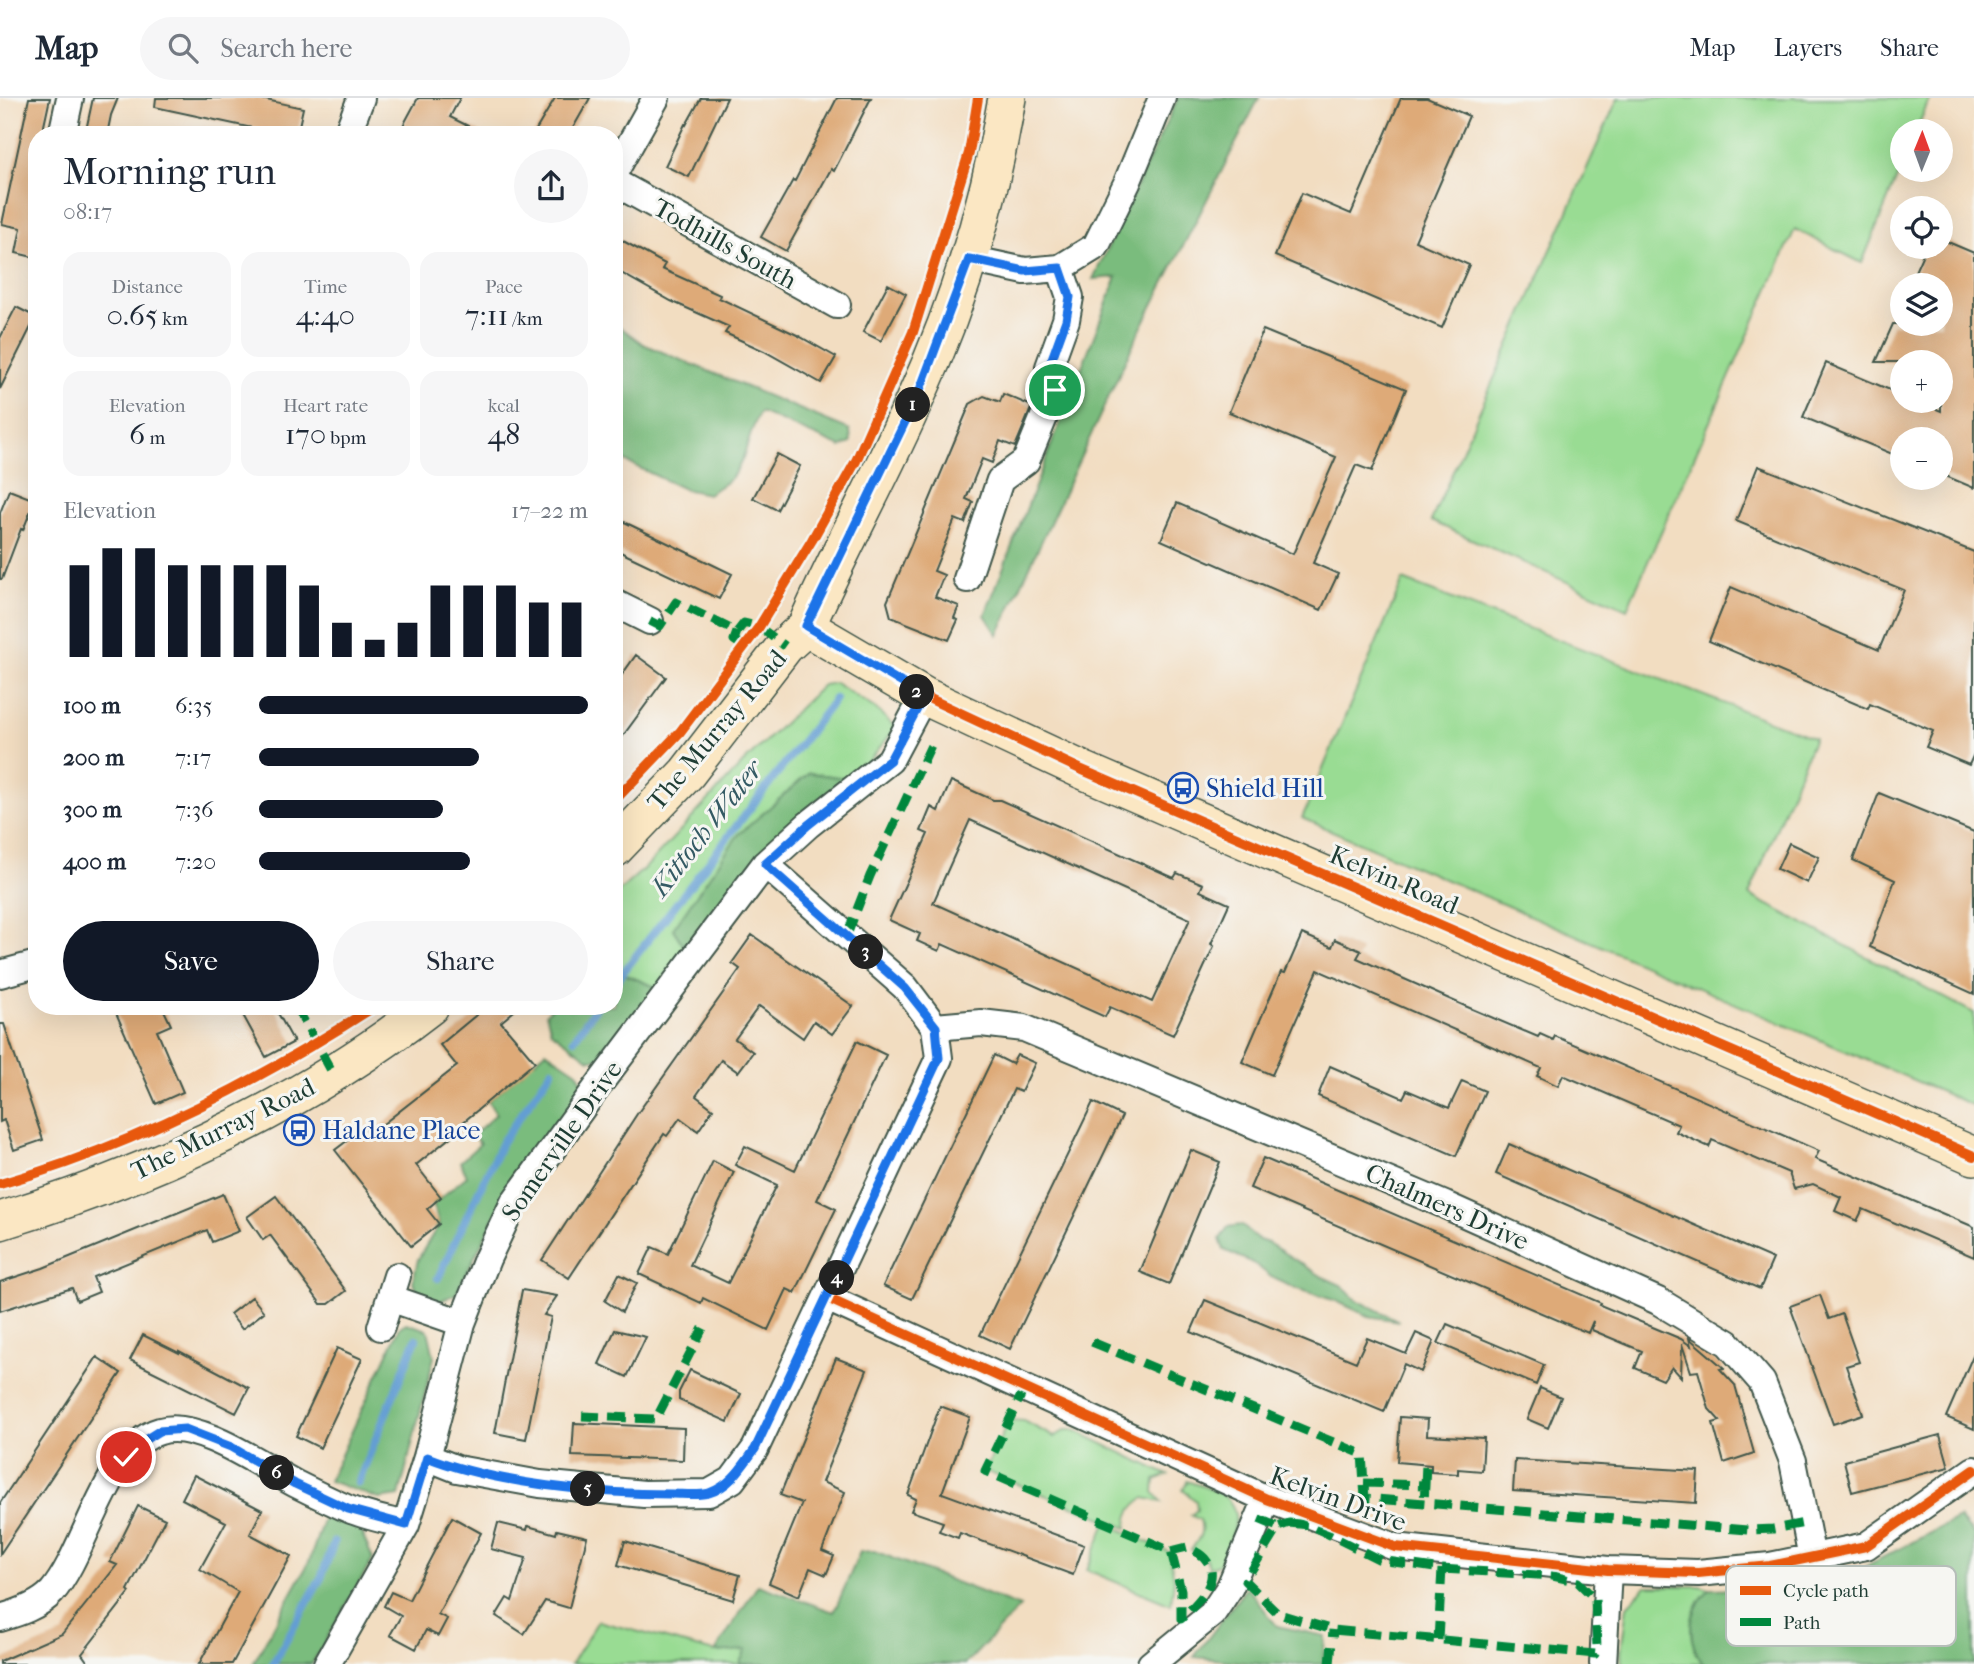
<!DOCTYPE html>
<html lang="en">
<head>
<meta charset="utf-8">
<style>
	:root { --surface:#fff; --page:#f6f6f7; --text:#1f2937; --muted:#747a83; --line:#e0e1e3; --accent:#111827 }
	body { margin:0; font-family:"IM FELL French Canon",serif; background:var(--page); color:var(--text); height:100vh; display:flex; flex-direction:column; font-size:26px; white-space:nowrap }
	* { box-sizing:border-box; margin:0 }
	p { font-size:23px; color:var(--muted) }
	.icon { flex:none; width:38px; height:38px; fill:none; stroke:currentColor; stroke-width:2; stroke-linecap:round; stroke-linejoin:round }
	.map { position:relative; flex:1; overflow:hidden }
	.drawer { position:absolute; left:28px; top:28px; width:595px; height:889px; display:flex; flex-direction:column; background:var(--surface); border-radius:28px; box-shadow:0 7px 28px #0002 }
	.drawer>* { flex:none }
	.needle { width:46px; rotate:1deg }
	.buttons { position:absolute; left:1890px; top:21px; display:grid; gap:14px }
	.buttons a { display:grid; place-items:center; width:63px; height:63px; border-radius:50%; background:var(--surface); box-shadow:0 7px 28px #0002; font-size:35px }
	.pin { position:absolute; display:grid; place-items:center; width:60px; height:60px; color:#fff; margin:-30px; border:4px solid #fff; border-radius:50%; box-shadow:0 2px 7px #0007 }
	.km { position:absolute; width:35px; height:35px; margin:-18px; border-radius:50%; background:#222; color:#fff; font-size:19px; line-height:35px; text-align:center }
	.round { display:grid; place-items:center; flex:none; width:74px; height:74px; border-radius:37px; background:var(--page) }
	.overview { display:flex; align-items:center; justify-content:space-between; height:119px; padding:0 35px }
	h1 { font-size:38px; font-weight:600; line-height:52px }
	.figures { display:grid; grid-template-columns:repeat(3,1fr); gap:10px; height:119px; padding:7px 35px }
	.figures div { display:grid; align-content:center; border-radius:18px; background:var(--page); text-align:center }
	.figures b { font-size:30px; font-weight:600 }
	.figures small { font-size:19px; font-weight:400 }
	.figures p { font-size:19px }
	.chart { height:196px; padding:14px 35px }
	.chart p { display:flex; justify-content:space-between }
	.chart svg { width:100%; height:126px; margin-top:7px; stroke:var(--accent); stroke-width:6 }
	.primary-button { display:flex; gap:14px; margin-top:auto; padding:14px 35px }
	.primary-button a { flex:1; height:80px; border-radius:42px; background:var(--accent); color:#fff; font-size:28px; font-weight:600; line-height:80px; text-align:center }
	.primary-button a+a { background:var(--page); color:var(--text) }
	ul { padding:0 35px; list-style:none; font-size:23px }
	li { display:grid; grid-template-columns:112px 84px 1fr; align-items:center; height:52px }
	li i { height:18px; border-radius:9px; background:var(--accent) }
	header { display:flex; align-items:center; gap:42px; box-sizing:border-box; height:98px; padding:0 35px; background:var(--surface); border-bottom:2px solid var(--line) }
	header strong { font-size:33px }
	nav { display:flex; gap:38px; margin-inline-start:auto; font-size:24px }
	.search { width:490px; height:63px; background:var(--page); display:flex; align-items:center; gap:18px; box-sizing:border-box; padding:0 24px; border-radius:38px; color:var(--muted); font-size:26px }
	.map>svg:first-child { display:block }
	.green { fill:#99dc93; stroke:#5c8c64; stroke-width:2 }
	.forest { fill:#7abc7d; stroke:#4c7c58; stroke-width:2 }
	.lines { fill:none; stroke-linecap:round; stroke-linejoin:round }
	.stream { stroke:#649ed3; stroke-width:8 }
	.building { fill:#deaa78; fill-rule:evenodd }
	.street-casing { stroke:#3f5549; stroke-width:30 }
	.secondary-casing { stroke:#3f5549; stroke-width:40 }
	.street { stroke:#fff; stroke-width:26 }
	.secondary { stroke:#fbe7c3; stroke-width:37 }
	.quiet { stroke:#00873e; stroke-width:9; stroke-dasharray:18 9; stroke-linecap:butt }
	.cycleway-casing { stroke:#f6f6f2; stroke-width:15 }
	.cycleway { stroke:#e8590c; stroke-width:10 }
	.route-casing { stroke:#fff; stroke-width:14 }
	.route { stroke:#1a73e8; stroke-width:9 }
	.labels { text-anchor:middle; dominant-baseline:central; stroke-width:6; stroke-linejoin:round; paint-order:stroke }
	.street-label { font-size:26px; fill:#1f3d34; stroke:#f6f6f2 }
	.transit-label { font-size:26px; fill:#164399; stroke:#f6f6f2; text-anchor:start }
	.water-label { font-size:28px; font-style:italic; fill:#345a64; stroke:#f6f6f2 }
	.key { fill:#f6f6f2; stroke:#b6beb9; stroke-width:2 }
	.key-label { font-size:19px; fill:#1f3d34 }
</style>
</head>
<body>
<header>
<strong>Map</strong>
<div class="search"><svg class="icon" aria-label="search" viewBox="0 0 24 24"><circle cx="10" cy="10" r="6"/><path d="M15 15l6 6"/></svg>Search here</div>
<nav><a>Map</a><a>Layers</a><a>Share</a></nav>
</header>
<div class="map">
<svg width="1974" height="1566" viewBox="0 0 1974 1566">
	<rect width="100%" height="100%" fill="#f6f6f2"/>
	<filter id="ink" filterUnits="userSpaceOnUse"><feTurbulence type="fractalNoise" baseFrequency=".0143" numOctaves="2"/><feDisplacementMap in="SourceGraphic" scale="14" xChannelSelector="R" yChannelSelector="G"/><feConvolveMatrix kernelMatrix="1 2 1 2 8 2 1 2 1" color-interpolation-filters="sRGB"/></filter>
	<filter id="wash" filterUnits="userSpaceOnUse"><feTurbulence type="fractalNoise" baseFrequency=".00686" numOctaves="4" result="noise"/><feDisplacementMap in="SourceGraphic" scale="28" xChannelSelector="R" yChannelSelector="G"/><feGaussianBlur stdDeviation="1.57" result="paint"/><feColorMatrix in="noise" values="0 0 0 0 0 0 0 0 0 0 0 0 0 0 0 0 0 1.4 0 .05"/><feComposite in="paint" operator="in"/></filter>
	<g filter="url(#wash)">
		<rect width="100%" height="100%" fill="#f2ddc1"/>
		<path class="green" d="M1618,0H1930L1916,33H1902V67L1862,165L1795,131L1627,511L1431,423Z
			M1403,482L1814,640L1749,797L1974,915V1008L1302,720Z
			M835,585L876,611L896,630L863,670L845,680L809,675L673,831L684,848L658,890L614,872V798L649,766L743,665L823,587Z
			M1009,1322L1024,1323L1054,1339L1066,1332H1074L1168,1377L1155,1382L1154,1394L1162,1404L1144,1400C1132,1408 1127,1416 1127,1430L985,1373Z
			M1187,1383C1198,1387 1210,1390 1219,1395C1249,1411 1230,1444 1221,1465L1210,1469L1205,1460L1191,1452C1199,1441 1204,1435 1200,1422L1191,1417L1197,1412L1196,1403L1183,1392Z
			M1106,1425L1169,1454L1174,1481L1171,1507L1087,1472Z
			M1646,1488H1700L1710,1491C1687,1513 1685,1540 1703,1566H1622L1621,1554L1627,1508Z
			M598,1523L715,1554L747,1551L739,1566H571Z"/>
		<path class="forest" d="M1178,0H1259L1135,242L998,537L985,517L1117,179L1093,181Z
			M620,229L643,246L850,332L851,345L841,349L760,314C748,334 747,362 731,380C725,386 715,391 708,396L684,391L614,358V230Z
			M809,675L845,680L775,738L684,848L673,831L738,737Z
			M614,872L658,890L599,961H589L551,933L546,915L554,908H614Z
			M546,953L577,974L586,990L502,1105L456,1196L437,1204L419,1195L413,1184L418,1161L439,1126L433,1106L467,1078L460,1064L480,1046L473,1037L496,1016L488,1003Z
			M1241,1127L1259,1142L1268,1145L1323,1179L1341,1187L1355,1201L1399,1223L1368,1218L1336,1203L1292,1189L1271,1179L1255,1166L1224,1152L1220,1141L1228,1129Z
			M406,1225L428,1232L434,1259L399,1398L379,1401L329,1383L400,1229Z
			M324,1419L360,1431L373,1461L312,1566H253L309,1464Z
			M1959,1420L1974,1437V1566H1703C1685,1541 1688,1512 1710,1491L1809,1488L1837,1483Z
			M874,1453L1020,1509L966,1566H739L746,1552L715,1554L758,1487L834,1514L860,1454Z
			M1247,1489L1277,1528L1325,1538L1323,1566H1259L1194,1559Z"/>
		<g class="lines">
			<path class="stream" d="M614,886L835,601
				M574,941L597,908
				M438,1180L502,1044L552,972
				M358,1385L416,1241
				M273,1566L321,1480L334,1444"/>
		</g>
		<g id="blocks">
			<path class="building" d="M29,0H50L42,37H37V160L16,155L21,130L2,126Z
				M93,0H118L111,17L107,37H85Z
				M156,0H257L303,10L297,37H285L155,9Z
				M418,0H460L450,19L486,37H398Z
				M555,0H590L569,37H533Z
				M701,0H727L689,79L665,68L685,26L686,27Z
				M837,0H871L834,73L831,71L786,153L761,139L793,82L795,83Z
				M1401,0H1427L1469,18L1415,143L1469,167L1442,230L1275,158L1302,95L1351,116Z
				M614,138L665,166L662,171L720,197L719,200L797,237L836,259L821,285L764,253L725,235L729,229L671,203L614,171Z
				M1941,141L1974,155V390L1941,376V341H1902V360L1803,319L1826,265L1902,297V303H1917L1941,313V264H1876L1893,226H1941V187H1909L1926,149H1941Z
				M888,186L906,196L881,243L863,234Z
				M16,209L36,219L0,291V240Z
				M1263,232L1406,291L1372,373L1356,367L1313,465L1338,476L1321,512L1161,442L1177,405L1293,456L1336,359L1229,314Z
				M1003,296L1032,308L1015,349L1000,343L992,365L982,361L966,401L973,404L965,425L955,421L934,473L944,477L935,499L959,508L954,520L958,522L949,542L891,519L887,504L970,306L984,298L1000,304Z
				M777,356L800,368L777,412L753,400Z
				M1758,368L1974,454V656L1969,667L1926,649L1933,633L1870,606L1868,611L1709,543L1731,489L1879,552L1904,492L1736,423Z
				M9,392L35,402L23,432L21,431L2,481H0V415Z
				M614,419L732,476L719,501L614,451Z
				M636,557L666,579L614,650V588Z
				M951,683L993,702H1000L1174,780L1177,775L1203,786L1200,793L1229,806L1211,846L1214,848L1173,937L1110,909L1105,919L942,846L939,853L917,843L920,836L889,822L928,736L921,733L931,709L938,713ZM970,722L1190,821L1152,904L933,805Z
				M1879,695L1974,734V896L1870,849L1895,782L1853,762Z
				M1789,745L1819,759L1807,785L1777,771Z
				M1302,836L1332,849L1335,841L1361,853L1357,860L1465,908L1538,939L1540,936L1553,942L1555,938L1819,1053L1815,1061L1974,1129V1159L1863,1111L1857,1123L1835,1113L1841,1099L1813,1086L1794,1091L1789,1075L1712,1042L1709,1049L1676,1034L1679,1027L1563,977L1558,988L1537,978L1541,970L1318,872L1272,977L1242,964L1281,874L1285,875Z
				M752,837L853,908L832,936L814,923L803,940L759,908L735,941L753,954L738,974L721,962L696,998L713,1011L698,1033L680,1020L667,1038L664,1036L569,1180L542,1162L637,1016L740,871L732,865Z
				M113,908H162L171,927L157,933L183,994L156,1006Z
				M238,908H274L294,944L266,959Z
				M487,908H520L501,924L535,964L461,1026L463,1029L416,1067L441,1099L427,1111L439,1126L411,1148L335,1052L364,1030L369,1037L457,968L440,947Z
				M0,926H4L43,1042L14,1052L4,1022L0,1024Z
				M857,943L886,957L817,1102L836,1111L795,1195L787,1191L768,1232L703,1200L701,1205L639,1176L652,1149L668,1156L713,1063L734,1074L690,1167L728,1185L777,1087L735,1067L745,1048L795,1072Z
				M994,957L1012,966L1017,957L1035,965L1021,994L1014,991L912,1201L883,1188Z
				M1330,968L1403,1000L1407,992L1449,1010L1462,983L1485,993L1456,1058L1318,998Z
				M1093,1004L1122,1018L1010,1251L980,1237Z
				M1509,1046L1773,1161L1760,1191L1496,1076Z
				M1191,1052L1220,1064L1169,1186L1140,1174Z
				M1263,1060L1601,1205L1600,1207L1681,1241L1691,1248L1689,1240L1724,1270L1720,1271L1735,1287L1754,1355L1724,1365L1713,1325L1720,1323L1709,1311L1698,1273L1691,1274L1682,1246L1681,1279L1672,1269L1663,1282L1635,1270L1642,1253L1592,1232L1593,1223L1588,1235L1250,1090Z
				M223,1096L239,1133L212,1144L207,1132L93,1179L99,1194L77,1203L72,1190L0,1213V1184L43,1170Z
				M276,1098L346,1193L329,1206H321L270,1137L263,1142L247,1119Z
				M619,1176L637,1185L622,1214L605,1203Z
				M522,1192L557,1198L544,1217L551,1219L526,1341L495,1335Z
				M1820,1197L1829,1221L1842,1216L1859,1264L1846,1268L1863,1316L1833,1326L1790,1208Z
				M252,1199L264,1214L242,1231L230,1216Z
				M1205,1202L1356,1264L1367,1240L1406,1256L1416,1235L1434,1243L1421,1274L1404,1266L1384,1314L1191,1234Z
				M1447,1226L1544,1267L1536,1287L1438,1245Z
				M615,1232L646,1239L627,1279L599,1266Z
				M143,1237L179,1255V1253L249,1290L236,1315L130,1262Z
				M337,1250L362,1261L320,1350L296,1338Z
				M1974,1255V1331L1946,1319Z
				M97,1259L121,1275L0,1456V1405Z
				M836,1260L867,1272L822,1384L845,1394L822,1453L834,1458L826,1477L810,1470L799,1498L769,1485L802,1405L780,1397Z
				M690,1272L741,1296L728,1324L679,1302V1294Z
				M1540,1290L1561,1299L1548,1330L1527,1321Z
				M940,1308L970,1319L942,1395L1084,1447L1073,1477L960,1435L958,1440L939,1433L943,1424L911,1413L916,1401L908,1397Z
				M1400,1319L1428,1321L1427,1337L1484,1340L1482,1373L1458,1371V1376L1431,1374V1367L1397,1364Z
				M574,1325L684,1330L683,1362L572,1358Z
				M1940,1337L1949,1369L1852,1394L1844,1363Z
				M1515,1362L1698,1373L1696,1405L1513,1393Z
				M194,1377L262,1412L250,1436L291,1458L232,1566H199L238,1494L200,1471L226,1424L182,1401Z
				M138,1408L165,1421L128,1492L130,1494L82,1556L89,1566H0V1563L62,1536L117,1467L110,1464Z
				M452,1419L481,1435L438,1516L447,1521L438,1538L426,1532L416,1551L390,1537L401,1518L384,1508L391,1494L409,1502Z
				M498,1425L527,1432L528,1428L556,1436L557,1432L587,1439L569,1510L545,1503L524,1536L496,1518L507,1500L512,1503L526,1460L491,1451Z
				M625,1443L740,1477L733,1502L618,1467Z"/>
		</g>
	</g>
	<g filter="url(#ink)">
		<use href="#blocks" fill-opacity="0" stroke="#3f5549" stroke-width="2"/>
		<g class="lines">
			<g class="street-casing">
				<path id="street" d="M62,37L70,0
					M347,37L361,0
					M614,75L656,0
					M614,84L837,207
					M969,161L1025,173L1060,170L1096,148L1127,85L1162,0
					M967,481L1000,382L1026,363L1055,292L1049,269L1066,222L1070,199L1060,170
					M614,505L650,523
					M0,876L37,866
					M935,929L981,925L1024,930L1445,1107L1658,1203L1728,1245L1762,1284L1793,1363L1812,1460
					M390,1200L462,1225
					M827,1200L1267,1401L1395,1449L1608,1472L1698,1475L1770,1468L1866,1448L1974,1372
					M381,1229L397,1178
					M427,1359L457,1371L540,1386L644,1396L709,1395L732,1382L755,1351L939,960L935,929L905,889L765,766
					M0,1520C18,1515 39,1508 52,1494C86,1455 107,1348 160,1333C198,1321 263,1369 296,1386C312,1394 328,1402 344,1409C363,1418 386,1422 406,1427
					M327,1566L406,1427L427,1359L462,1225L487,1161L514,1104L603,981L765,766L808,727L890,662L924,598
					M1151,1566L1212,1516L1230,1489L1267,1401
					M1603,1566L1608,1472"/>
			</g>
			<g class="secondary-casing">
				<path id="secondary" d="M806,529L924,598L1080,671L1974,1058
					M614,751L687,675L785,548L806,529C840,451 882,377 916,299C959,205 990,102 1007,0
					M0,1123C153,1076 303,1007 430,908"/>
			</g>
			<use href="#street" class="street"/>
			<use href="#secondary" class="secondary"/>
			<path class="quiet" d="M650,523L660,528L676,504L737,534L734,542L744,549
				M737,534L744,525L759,529L785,548
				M847,837L870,778L933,643
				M296,908L333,976
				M1092,1244L1362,1356L1365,1400L1748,1432L1773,1431L1805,1425
				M1025,1289L985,1373L1171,1453L1181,1492V1521C1195,1506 1223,1483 1206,1462C1202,1456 1193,1452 1187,1449L1171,1453
				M582,1318L656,1321L703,1230
				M1364,1385L1425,1387L1424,1405
				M1425,1387L1426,1366
				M1259,1421L1278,1429
				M1289,1425L1310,1427L1380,1462L1442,1471L1553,1478L1578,1484L1595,1501L1597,1550L1595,1556L1333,1532L1279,1516L1245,1483L1278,1429Z
				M1438,1542L1442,1471
				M1330,1566L1333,1532"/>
			<g class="cycleway-casing">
				<path id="cycleway" d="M806,529L924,598L1080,671L1974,1058
					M614,703L680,634L759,529L812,442L856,363L913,234L969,55L978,0
					M0,1086C134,1048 258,984 375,908
					M827,1200L1267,1401L1395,1449L1608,1472L1698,1475L1770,1468L1866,1448L1974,1372"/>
			</g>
			<use href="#cycleway" class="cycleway"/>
		</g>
	</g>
	<g class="lines" filter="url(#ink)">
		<g class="route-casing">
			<path id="route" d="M126,1359L140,1345L159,1333L185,1331L231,1349L295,1386L348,1411L406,1427L427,1359C495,1386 598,1396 672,1396C683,1396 699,1398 709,1395C731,1388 743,1367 755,1351L939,960L936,929L905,890L765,766L808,727L890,662L924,598L806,528L918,297L969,161L1025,173L1060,170L1070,199L1066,222L1049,269L1055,292"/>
		</g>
		<use href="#route" class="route"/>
	</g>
	<defs>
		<g id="bus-ring" transform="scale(1.575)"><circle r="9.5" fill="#f6f6f2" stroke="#1a4fb4" stroke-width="1.5"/><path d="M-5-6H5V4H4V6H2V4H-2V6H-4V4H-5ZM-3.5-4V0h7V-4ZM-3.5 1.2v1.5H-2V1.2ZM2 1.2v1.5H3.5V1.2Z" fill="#1a4fb4"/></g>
	</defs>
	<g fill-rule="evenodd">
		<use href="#bus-ring" x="1183" y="690"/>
		<use href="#bus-ring" x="299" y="1032"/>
	</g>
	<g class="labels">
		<g class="street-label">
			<text transform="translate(725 146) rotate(29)">Todhills South</text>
			<text transform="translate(717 632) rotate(-50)">The Murray Road</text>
			<text transform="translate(1394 782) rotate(23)">Kelvin Road</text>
			<text transform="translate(223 1031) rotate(-26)">The Murray Road</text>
			<text transform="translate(562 1043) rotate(-55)">Somerville Drive</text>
			<text transform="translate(1447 1109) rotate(24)">Chalmers Drive</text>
			<text transform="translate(1338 1401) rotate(20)">Kelvin Drive</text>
		</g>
		<g class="transit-label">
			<text x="1206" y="690">Shield Hill</text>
			<text x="322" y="1032">Haldane Place</text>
		</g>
		<g class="water-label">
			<text transform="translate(706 730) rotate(-52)">Kittoch Water</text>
		</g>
	</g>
	<rect x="1726" y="1468" width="230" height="80" rx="10" class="key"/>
	<rect x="1740" y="1488" width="31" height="9" fill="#e8590c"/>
	<rect x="1740" y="1520" width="31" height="8" fill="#00873e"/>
	<g class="key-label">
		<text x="1783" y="1499">Cycle path</text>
		<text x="1783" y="1531">Path</text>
	</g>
</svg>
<div class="buttons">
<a><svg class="needle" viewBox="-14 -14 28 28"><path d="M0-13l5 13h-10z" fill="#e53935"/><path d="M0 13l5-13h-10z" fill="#747a83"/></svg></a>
<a><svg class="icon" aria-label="locate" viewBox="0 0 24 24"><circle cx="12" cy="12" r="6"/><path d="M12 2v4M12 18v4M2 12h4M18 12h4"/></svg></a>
<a><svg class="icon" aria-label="layers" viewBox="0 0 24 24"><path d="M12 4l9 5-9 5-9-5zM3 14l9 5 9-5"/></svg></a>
<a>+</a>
<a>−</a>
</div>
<div class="pin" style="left:1055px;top:292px;background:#1e9e55"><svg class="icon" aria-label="arrive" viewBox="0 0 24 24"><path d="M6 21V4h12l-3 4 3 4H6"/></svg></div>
<div class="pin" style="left:126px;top:1359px;background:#d93025"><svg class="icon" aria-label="check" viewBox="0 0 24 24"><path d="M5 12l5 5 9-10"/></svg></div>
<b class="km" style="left:913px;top:307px">1</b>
<b class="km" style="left:917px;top:594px">2</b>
<b class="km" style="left:866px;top:854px">3</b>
<b class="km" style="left:837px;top:1180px">4</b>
<b class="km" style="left:588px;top:1391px">5</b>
<b class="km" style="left:277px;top:1375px">6</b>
<section class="drawer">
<div class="overview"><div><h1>Morning run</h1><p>08:17</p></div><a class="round"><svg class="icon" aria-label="share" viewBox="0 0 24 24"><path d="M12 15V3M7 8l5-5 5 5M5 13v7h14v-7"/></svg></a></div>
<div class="figures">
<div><p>Distance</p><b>0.65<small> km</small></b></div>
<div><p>Time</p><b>4:40</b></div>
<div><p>Pace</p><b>7:11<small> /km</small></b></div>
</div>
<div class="figures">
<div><p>Elevation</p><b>6<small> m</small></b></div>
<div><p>Heart rate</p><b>170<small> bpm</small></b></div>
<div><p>kcal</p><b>48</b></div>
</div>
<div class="chart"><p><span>Elevation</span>17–22 m</p>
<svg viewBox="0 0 160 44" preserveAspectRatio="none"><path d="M5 44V12M15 44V6M25 44V6M35 44V12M45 44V12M55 44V12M65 44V12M75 44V19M85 44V32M95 44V38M105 44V32M115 44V19M125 44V19M135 44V19M145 44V25M155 44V25"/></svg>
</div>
<ul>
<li><b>100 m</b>6:35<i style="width:100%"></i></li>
<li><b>200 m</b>7:17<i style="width:67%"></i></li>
<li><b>300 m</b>7:36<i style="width:56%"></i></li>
<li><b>400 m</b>7:20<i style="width:64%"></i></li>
</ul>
<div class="primary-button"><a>Save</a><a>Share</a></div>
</section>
</div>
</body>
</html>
